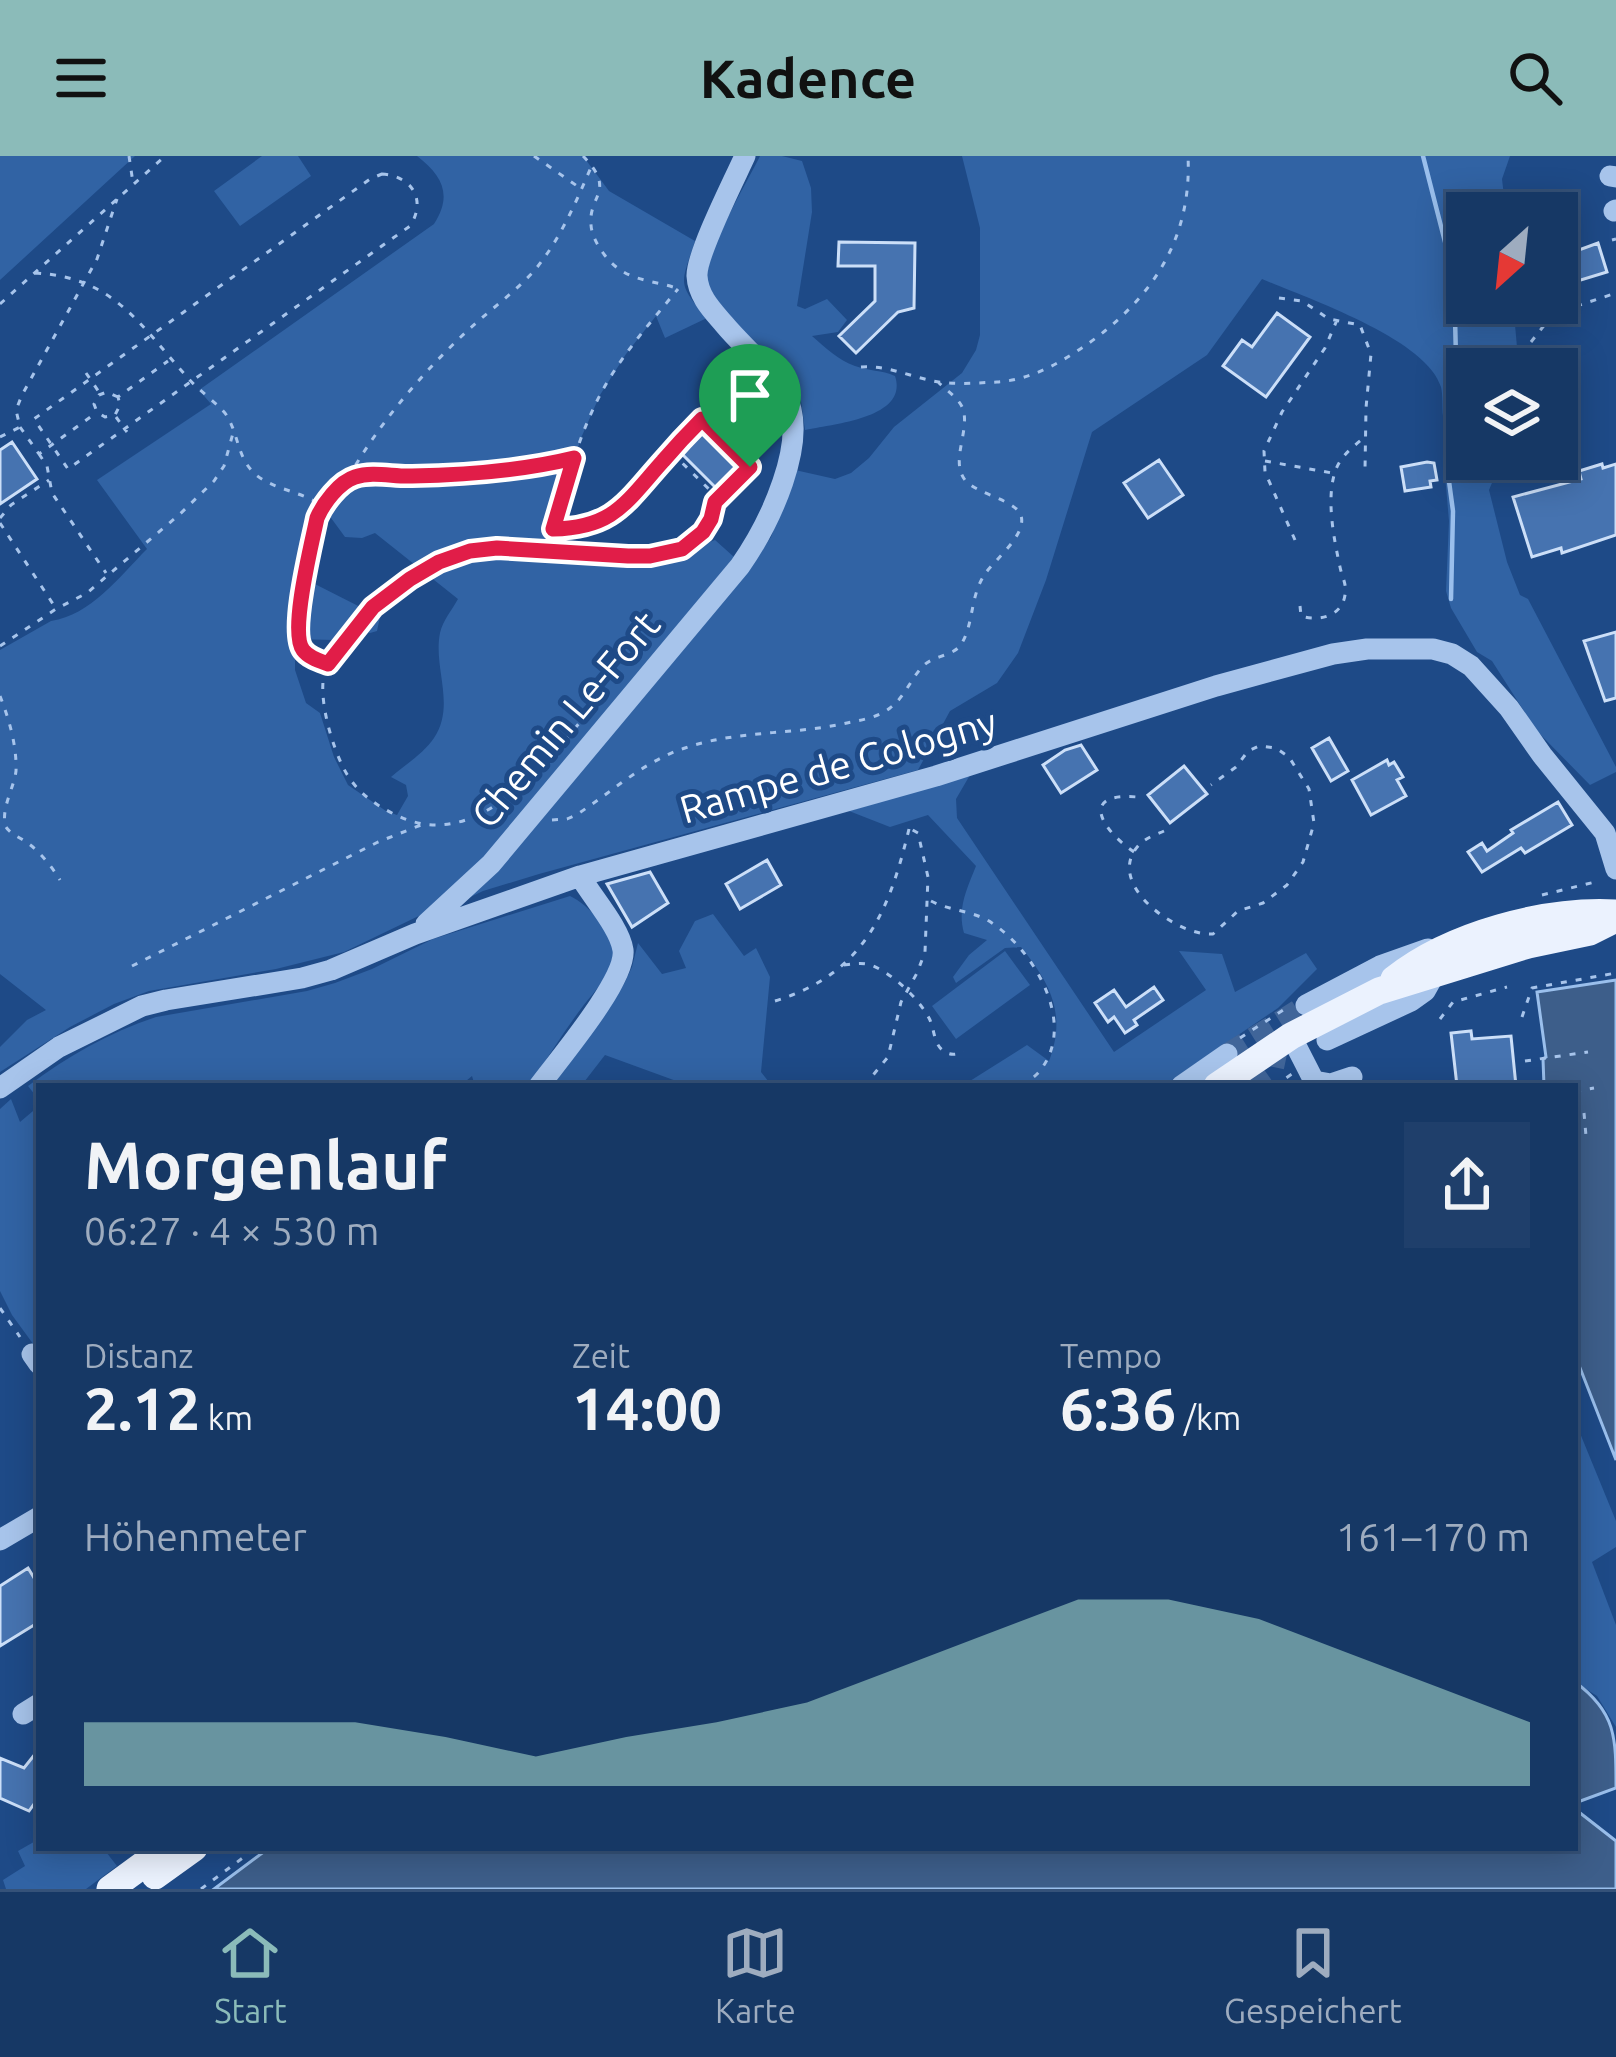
<!DOCTYPE html>
<html lang="de">
<head>
<meta charset="utf-8">
<style>
	:root { --surface:#163865; --page:#1f3f6b; --text:#f1f3f6; --muted:#9eacbf; --line:#355279; --accent:#8bbbb9 }
	body { margin:0; font-family:Ubuntu,sans-serif; background:var(--page); color:var(--text); height:100vh; display:flex; flex-direction:column; font-size:45px; white-space:nowrap }
	* { box-sizing:border-box; margin:0 }
	p { font-size:39px; color:var(--muted) }
	.icon { flex:none; width:66px; height:66px; fill:none; stroke:currentColor; stroke-width:2; stroke-linecap:round; stroke-linejoin:round }
	.map { position:relative; flex:1; overflow:hidden }
	.drawer { position:absolute; left:36px; top:927px; width:1542px; height:768px; display:flex; flex-direction:column; background:var(--surface); border-radius:0px; box-shadow:0 6px 30px #0003,0 0 0 3px var(--line) }
	.drawer>* { flex:none }
	.needle { width:78px; rotate:207deg }
	.buttons { position:absolute; left:1446px; top:36px; display:grid; gap:24px }
	.buttons a { display:grid; place-items:center; width:132px; height:132px; border-radius:0px; background:var(--surface); box-shadow:0 6px 30px #0003,0 0 0 3px var(--line); font-size:60px }
	.pin { position:absolute; display:grid; place-items:center; width:102px; height:102px; color:#fff; margin:-123px -51px; border-radius:50% 50% 50% 0; rotate:-45deg; box-shadow:0 0 12px #0007 }
	.pin .icon { rotate:45deg }
	.round { display:grid; place-items:center; flex:none; width:126px; height:126px; border-radius:0px; background:var(--page) }
	.summary { display:flex; align-items:center; justify-content:space-between; height:204px; padding:0 48px }
	h1 { font-size:66px; font-weight:700; line-height:90px }
	.stats { display:grid; grid-template-columns:repeat(3,1fr); gap:18px; height:204px; padding:12px 48px }
	.stats div { display:grid; align-content:center }
	.stats b { font-size:60px; font-weight:700 }
	.stats small { font-size:33px; font-weight:400 }
	.stats p { font-size:33px }
	.chart { height:336px; padding:24px 48px }
	.chart p { display:flex; justify-content:space-between }
	.chart svg { width:100%; height:216px; margin-top:12px; fill:var(--accent); opacity:.7 }
	header { display:flex; justify-content:space-between; align-items:center; height:156px; padding:0 48px; background:var(--accent); color:#111; font-size:54px; font-weight:700 }
	.dock { display:flex; justify-content:space-around; align-items:center; height:168px; border-top:3px solid var(--line); background:var(--surface); font-size:33px; color:var(--muted) }
	.dock a { display:grid; justify-items:center; gap:6px }
	.dock .selected { color:var(--accent) }
	.map>svg:first-child { display:block }
	.green { fill:#3163a4; fill-rule:evenodd }
	.water { fill:#3d5e8a; stroke:#9abfec; stroke-width:3 }
	.lines { fill:none; stroke-linecap:round; stroke-linejoin:round }
	.stream { stroke:#9abfec; stroke-width:4.5 }
	.building { fill:#4673b0; stroke:#ccdff8; stroke-width:3 }
	.minor-tunnel { stroke:#406599; stroke-width:21; stroke-dasharray:21 10; stroke-linecap:butt }
	.path { stroke:#a7c4eb; stroke-width:3; stroke-dasharray:6 9; stroke-linecap:butt }
	.minor { stroke:#a7c4eb; stroke-width:21 }
	.major { stroke:#ebf2fe; stroke-width:27 }
	.route-casing { stroke:#fff; stroke-width:24 }
	.route { stroke:#e11d48; stroke-width:15 }
	.labels { text-anchor:middle; dominant-baseline:central; stroke-width:10; stroke-linejoin:round; paint-order:stroke }
	.street-label { font-size:39px; fill:#fff; stroke:#1e4a87 }
</style>
</head>
<body>
<header><svg class="icon" aria-label="menu" viewBox="0 0 24 24"><path d="M4 6h16M4 12h16M4 18h16"/></svg>Kadence<svg class="icon" aria-label="search" viewBox="0 0 24 24"><circle cx="10" cy="10" r="6"/><path d="M15 15l6 6"/></svg></header>
<div class="map">
<svg width="1616" height="1733" viewBox="0 0 1616 1733">
	<rect width="100%" height="100%" fill="#1e4a87"/>
	<path class="green" d="M0,0H135L0,124Z
		M262,0H298L311,20L240,70L214,35Z
		M417,0H583L609,35L695,85C681,129 676,126 707,162L665,182L656,160L626,198L600,239L581,282L553,373L562,395C613,400 667,405 715,384L734,401L527,653L482,704L427,756L344,796L276,813L149,835L114,848L70,871L0,916V891L27,864L46,854L0,818V494L51,465C91,459 119,421 147,393L97,324L211,248L199,234L434,68C453,39 442,19 417,0ZM323,351L345,381L362,382L375,377L458,443C452,454 443,464 440,477C433,512 456,549 434,582C424,597 405,609 391,621L406,629L408,640L397,659L386,655L348,629L334,601L320,557L306,547L295,514V483L333,484L347,469L370,477L377,475L380,461L305,423L317,362Z
		M760,0H782L802,5L811,32L812,56L797,150L805,153L827,143L847,164L838,176L812,180C826,192 838,204 855,210C868,215 882,214 895,220C909,262 833,268 805,274L801,245L795,232C775,208 716,156 708,131C699,105 747,27 760,0Z
		M962,0H1510L1502,23L1506,57H1467V147H1506L1509,169H1515L1519,213H1467V303H1502L1489,334L1507,406L1520,439L1528,443L1616,611V616L1590,629L1536,574L1492,505L1477,496L1451,452L1446,435L1449,365L1445,319L1453,286V265L1443,260C1442,251 1443,239 1441,231C1427,183 1306,142 1262,123L1207,199L1092,276L1046,424L1018,497L997,527L950,555L918,614L539,718L483,735L458,747L752,409L771,381L795,314L835,323L851,317L869,302L894,271L962,217L976,194L980,179V72Z
		M970,619L956,643L957,662L1114,896L1206,834L1179,795L1222,798L1235,836L1306,797L1317,813L1278,852L1163,930H962L1027,889L1049,905C1067,858 1050,827 1021,791L1005,792L956,827L953,821L969,799L987,784L964,777C957,752 967,733 976,710L928,659L890,671L849,655Z
		M570,740C588,748 616,778 613,800C610,820 595,835 583,850C564,875 547,903 529,930H475L472,920L460,930H39V944L28,930C68,900 108,877 156,861L307,835L335,827L372,813L433,783Z
		M713,758L744,800L756,792L770,821L761,916L772,930H690L605,899L581,930H549L624,828L632,811L638,787L662,818L686,812L679,795L695,765Z
		M1005,795L1030,829L956,883L932,850Z
		M11,943L20,966L39,950V1196L12,1159L0,1135V953Z
		M1575,1265L1616,1365V1391L1592,1406L1616,1469V1571L1597,1540L1575,1526Z
		M39,1683V1692H103L117,1710L86,1733H6L3,1724L25,1710L18,1695Z"/>
	<path class="water" d="M1616,824V1304L1575,1199V930H1544L1543,903L1546,901L1537,836Z
		M1575,1526C1616,1556 1616,1581 1616,1632L1575,1647Z
		M1575,1653L1616,1685V1733H214L269,1692H1575Z"/>
	<g class="lines">
		<path class="stream" d="M1423,0L1454,121L1458,283L1448,318L1453,355L1451,443"/>
	</g>
	<path class="building" d="M839,86L915,87L914,152L898,156L856,197L839,180L875,145V110H838Z
		M1598,87L1607,116L1574,126L1576,134L1559,139L1557,102Z
		M1277,157L1310,181L1266,241L1223,210L1242,184L1252,191Z
		M748,239L775,266L758,282L731,255Z
		M702,269L744,310L719,335L677,293Z
		M12,286L37,323L0,348V294Z
		M1159,304L1183,339L1148,362L1124,327Z
		M1427,306L1434,307L1437,324L1430,325L1431,331L1405,335L1401,311Z
		M1602,308L1603,312L1616,308V379L1562,397L1561,392L1532,401L1513,341L1581,323L1579,315Z
		M1616,476V542L1605,545L1584,485Z
		M1329,582L1348,615L1331,625L1312,592Z
		M1081,589L1097,614L1061,637L1043,609L1065,594Z
		M1387,604L1389,609L1394,606L1403,621L1397,624L1406,640L1371,659L1352,624Z
		M1184,610L1207,638L1170,667L1148,639Z
		M1558,646L1572,669L1525,697L1521,692L1482,716L1468,696L1482,687L1487,695L1513,677L1511,674Z
		M767,704L781,729L740,753L726,728Z
		M650,716L668,747L632,771L607,728Z
		M1154,831L1163,844L1134,864L1137,869L1125,877L1114,861L1108,866L1095,847L1114,834L1126,851Z
		M1471,875L1472,883L1511,880L1516,930H1457L1451,877Z
		M28,1412L39,1430V1466L0,1490V1430Z
		M39,1593V1641L29,1655L0,1642V1602L24,1612Z"/>
	<g class="lines">
		<path class="minor-tunnel" d="M1227,898L1306,849
			M1250,930L1273,914L1280,880"/>
		<path class="path" d="M129,0L133,27
			M534,0L580,32
			M583,0C617,35 588,39 591,69C592,85 608,107 622,115C637,125 659,126 676,132
			M382,18C412,20 427,44 410,70L68,313L34,263L370,23Z
			M1612,84L1616,83
			M35,117C114,121 140,169 188,222C197,233 222,251 227,260C239,280 237,301 255,318C272,333 300,335 321,349
			M1279,142L1302,145L1329,163L1360,169L1371,198L1366,252L1365,314
			M0,148L165,0
			M1531,186L1553,158L1616,137
			M861,211C885,209 909,220 933,225C953,229 976,227 997,226C1031,224 1062,206 1089,187C1153,141 1192,82 1188,0
			M86,217L99,236
			M118,241L107,236L99,239L94,248L97,256L105,261L115,259L120,249L118,241L168,205
			M116,261L127,276
			M20,271L39,298L96,257
			M0,281L20,271L16,254L22,239L97,103L117,43
			M672,297L717,341
			M39,298L47,310L52,337L106,417
			M1265,305L1332,317
			M348,322C378,269 421,218 465,177C487,156 513,138 534,115C560,84 576,46 592,9
			M0,362L11,349L49,324
			M0,367L55,451
			M553,373C566,328 578,281 600,239C620,201 650,167 678,133
			M1295,384L1265,316L1264,295L1282,256L1325,192L1337,164
			M536,392L553,373C627,372 656,310 702,263L750,311
			M1300,450L1301,460C1319,466 1342,460 1345,439C1347,428 1342,421 1340,411C1334,383 1326,344 1335,316C1340,300 1354,290 1366,280
			M0,490L56,453L87,437L180,358L214,325L224,310L233,277
			M327,508C293,492 297,482 300,448C304,410 314,340 351,322C367,315 390,320 407,321C420,321 432,318 444,318C489,316 530,312 574,302
			M607,534C557,591 485,701 398,660C375,649 356,636 344,613C332,590 317,540 325,515C329,504 338,494 345,485C410,396 475,386 578,396C610,399 648,405 678,394C692,389 705,377 711,363C713,358 712,351 715,346C721,334 744,317 754,307H768
			M0,540C9,563 17,590 16,615C14,632 0,654 6,671C11,679 22,682 29,688C41,697 52,711 60,724
			M552,664L567,663L576,659C612,636 644,605 685,592C737,574 794,579 847,567C862,564 879,561 890,552C905,541 911,522 924,509C935,499 955,500 962,487C974,466 970,440 985,418C994,404 1030,377 1020,357C1011,343 977,338 965,324C950,305 970,275 963,253C959,242 946,234 938,226
			M1164,675C1155,679 1145,682 1138,690C1104,729 1179,781 1213,778L1238,755L1263,747L1287,729L1303,706L1314,667L1309,633L1289,601L1276,592L1259,590L1248,595L1236,611L1211,629
			M1134,696C1103,675 1077,636 1137,641
			M1542,739L1599,725
			M931,745C950,755 975,755 992,767C1033,794 1076,865 1042,912C1037,920 1028,925 1021,930
			M844,809C854,808 864,806 873,810C893,818 919,843 929,862C935,873 933,889 945,896C952,900 957,898 964,896
			M132,810L378,686L421,669
			M775,845C864,818 889,756 909,673
			M1522,861L1532,832L1616,817
			M1440,863L1453,846L1507,831
			M1240,882L1288,851
			M1525,905L1588,896
			M864,930L888,901L901,846L917,817L925,796L928,721L918,677L909,672
			M1274,930L1292,918
			M1575,935L1594,932
			M1584,957L1586,980
			M0,1152L20,1181
			M201,1733L256,1692"/>
		<path class="minor" d="M1610,20L1616,21
			M1614,55L1616,54
			M426,768L491,708L740,410C768,370 811,284 785,238C769,211 743,191 724,168C712,154 698,140 697,120C696,99 734,24 745,0
			M1306,849L1380,810L1428,793
			M1291,880L1314,925L1331,928L1352,921
			M1327,884L1411,845L1425,835L1434,819
			M539,930C559,903 627,823 623,794C620,772 592,741 580,720
			M1181,930L1227,898
			M0,932L59,891L142,850L166,844L302,822L331,814L415,778L580,720L936,620L1216,530L1333,498L1367,493H1433L1452,498L1471,510L1509,552L1542,599L1605,677L1616,713
			M32,1198L39,1208
			M0,1384L39,1361
			M23,1558L39,1548"/>
		<path class="major" d="M1394,823C1451,778 1545,753 1616,757
			M1217,930L1291,880L1379,835L1528,789L1590,776L1616,763
			M155,1720L194,1692
			M110,1733L166,1692"/>
	</g>
	<g class="lines">
		<g class="route-casing">
			<path id="route" d="M702,263L750,311L715,346L711,363L703,376L682,393L650,400H628L497,392L470,395L439,406L410,423L373,451L328,508C320,505 309,502 303,494C289,476 312,387 317,362C323,348 339,326 355,321C373,315 394,321 412,320C467,319 521,315 574,302L553,373C614,372 626,346 663,305C675,291 688,277 702,263Z"/>
		</g>
		<use href="#route" class="route"/>
	</g>
	<g class="labels">
		<g class="street-label">
			<text transform="translate(565 563) rotate(-50)">Chemin Le-Fort</text>
			<text transform="translate(838 609) rotate(-16)">Rampe de Cologny</text>
		</g>
	</g>
</svg>
<div class="buttons">
<a><svg class="needle" viewBox="-14 -14 28 28"><path d="M0-13l5 13h-10z" fill="#e53935"/><path d="M0 13l5-13h-10z" fill="#9eacbf"/></svg></a>
<a><svg class="icon" aria-label="layers" viewBox="0 0 24 24"><path d="M12 4l9 5-9 5-9-5zM3 14l9 5 9-5"/></svg></a>
</div>
<div class="pin" style="left:750px;top:311px;background:#1e9e55"><svg class="icon" aria-label="arrive" viewBox="0 0 24 24"><path d="M6 21V4h12l-3 4 3 4H6"/></svg></div>
<section class="drawer">
<div class="summary"><div><h1>Morgenlauf</h1><p>06:27 · 4 × 530 m</p></div><a class="round"><svg class="icon" aria-label="share" viewBox="0 0 24 24"><path d="M12 15V3M7 8l5-5 5 5M5 13v7h14v-7"/></svg></a></div>
<div class="stats">
<div><p>Distanz</p><b>2.12<small> km</small></b></div>
<div><p>Zeit</p><b>14:00</b></div>
<div><p>Tempo</p><b>6:36<small> /km</small></b></div>
</div>
<div class="chart"><p><span>Höhenmeter</span>161–170 m</p>
<svg viewBox="0 0 160 44" preserveAspectRatio="none"><path d="M0 44V31L10 31L20 31L30 31L40 34L50 38L60 34L70 31L80 27L90 20L100 13L110 6L120 6L130 10L140 17L150 24L160 31V44z"/></svg>
</div>
</section>
</div>
<nav class="dock">
<a class="selected"><svg class="icon" aria-label="home" viewBox="0 0 24 24"><path d="M3 11l9-7 9 7M6 9v11h12V9"/></svg>Start</a>
<a><svg class="icon" aria-label="map" viewBox="0 0 24 24"><path d="M3 6l6-2 6 2 6-2v14l-6 2-6-2-6 2zM9 4v14M15 6v14"/></svg>Karte</a>
<a><svg class="icon" aria-label="saved" viewBox="0 0 24 24"><path d="M7 4h10v16l-5-4-5 4z"/></svg>Gespeichert</a>
</nav>
</body>
</html>
